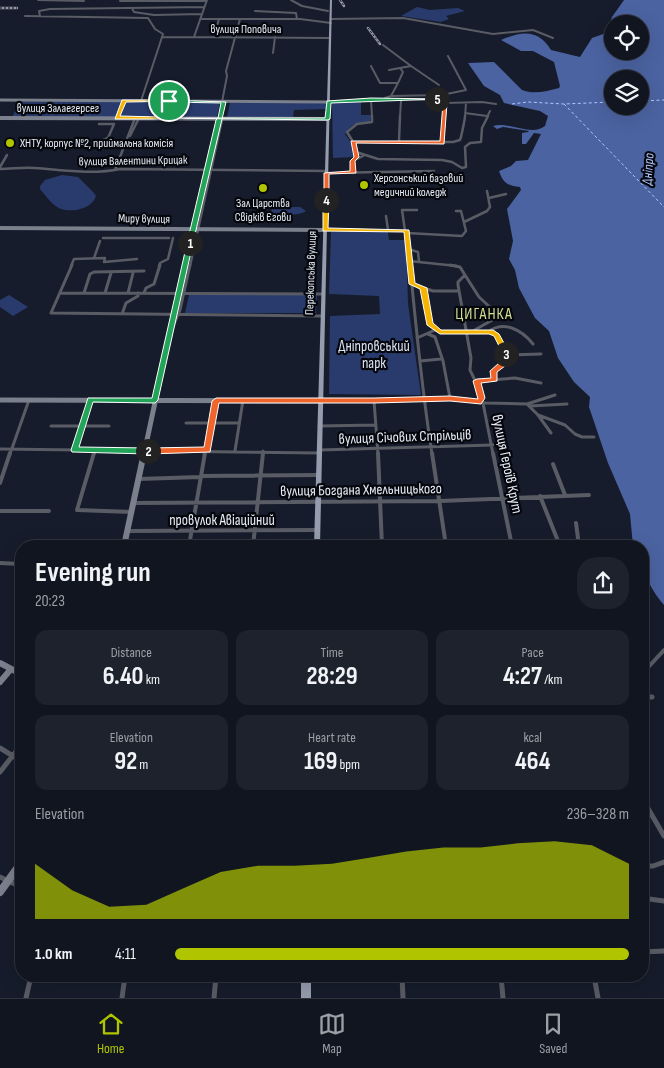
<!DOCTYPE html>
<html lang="en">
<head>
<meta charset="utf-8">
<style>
	:root { --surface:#101520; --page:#1e222d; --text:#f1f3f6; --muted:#9c9fa5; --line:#30343e; --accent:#b0c500 }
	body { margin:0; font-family:"Sofia Sans Condensed",sans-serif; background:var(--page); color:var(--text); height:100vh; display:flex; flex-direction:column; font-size:19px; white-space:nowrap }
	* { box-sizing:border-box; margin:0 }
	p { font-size:16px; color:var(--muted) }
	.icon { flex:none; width:28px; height:28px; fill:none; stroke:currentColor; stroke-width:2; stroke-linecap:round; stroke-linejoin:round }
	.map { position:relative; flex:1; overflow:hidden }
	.panel { position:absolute; left:15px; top:540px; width:634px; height:442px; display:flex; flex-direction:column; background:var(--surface); border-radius:20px; box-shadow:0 5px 20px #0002,0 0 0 1px var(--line) }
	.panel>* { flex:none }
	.tools { position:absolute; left:604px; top:15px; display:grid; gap:10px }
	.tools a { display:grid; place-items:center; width:45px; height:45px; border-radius:50%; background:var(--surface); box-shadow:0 5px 20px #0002,0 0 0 1px var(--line); font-size:25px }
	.pin { position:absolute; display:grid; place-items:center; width:42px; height:42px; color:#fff; margin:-21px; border:2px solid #fff; border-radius:50%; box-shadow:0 1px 5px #0007 }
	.km { position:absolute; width:25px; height:25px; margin:-12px; border-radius:50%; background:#222; color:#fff; font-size:14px; line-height:25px; text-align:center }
	.round { display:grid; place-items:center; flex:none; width:52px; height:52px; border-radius:20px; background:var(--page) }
	.overview { display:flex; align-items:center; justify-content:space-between; height:85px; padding:0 20px }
	h1 { font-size:28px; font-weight:700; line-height:38px }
	.stats { display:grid; grid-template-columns:repeat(3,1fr); gap:8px; height:85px; padding:5px 20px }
	.stats div { display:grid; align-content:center; border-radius:12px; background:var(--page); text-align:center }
	.stats b { font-size:25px; font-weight:700 }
	.stats small { font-size:14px; font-weight:400 }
	.stats p { font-size:14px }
	.chart { height:140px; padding:10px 20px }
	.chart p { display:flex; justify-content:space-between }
	.chart svg { width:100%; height:90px; margin-top:5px; fill:var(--accent); opacity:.7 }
	ul { padding:0 20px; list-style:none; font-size:16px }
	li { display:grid; grid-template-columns:80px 60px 1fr; align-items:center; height:38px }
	li i { height:12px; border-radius:6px; background:var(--accent) }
	.tabs { display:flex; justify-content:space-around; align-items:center; height:70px; border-top:1px solid var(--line); background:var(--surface); font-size:14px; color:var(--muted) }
	.tabs a { display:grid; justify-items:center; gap:2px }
	.tabs .selected { color:var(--accent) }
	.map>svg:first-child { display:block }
	.green { fill:#293b6d }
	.water { fill:#4b63a1; fill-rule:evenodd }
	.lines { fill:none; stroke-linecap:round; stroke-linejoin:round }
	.ferry { stroke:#b1c8fe; stroke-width:1; stroke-dasharray:3 2.5; stroke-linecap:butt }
	.street-far4 { stroke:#595c64; stroke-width:2 }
	.street-far3 { stroke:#595c64; stroke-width:2.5 }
	.street-far2 { stroke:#595c64; stroke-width:3 }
	.street-far1 { stroke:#595c64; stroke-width:4 }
	.street { stroke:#595c64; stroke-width:5 }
	.secondary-far4 { stroke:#7b808d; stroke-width:3 }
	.secondary-far3 { stroke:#7b808d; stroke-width:4 }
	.secondary-far2 { stroke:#7b808d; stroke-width:5 }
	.secondary-far1 { stroke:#7b808d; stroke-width:6 }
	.secondary { stroke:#7b808d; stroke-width:8 }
	.primary { fill:#959cad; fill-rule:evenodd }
	.rail-casing { stroke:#9398a4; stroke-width:2.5 }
	.rail { stroke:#05070d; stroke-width:1; stroke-dasharray:2; stroke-linecap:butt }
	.split-1 { fill:#22a559; stroke:#fff }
	.split-2 { fill:#22a559; stroke:#fff }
	.split-3 { fill:#f0652b; stroke:#fff }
	.split-4 { fill:#f5b400; stroke:#fff }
	.split-5 { fill:#f0652b; stroke:#fff }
	.split-6 { fill:#22a559; stroke:#fff }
	.split-7 { fill:#f5b400; stroke:#fff }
	.poi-dot { fill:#b0c500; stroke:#05070d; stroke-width:2 }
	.labels { text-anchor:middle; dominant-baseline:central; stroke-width:4.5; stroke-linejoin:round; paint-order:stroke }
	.far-street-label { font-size:12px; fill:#e7ecf6; stroke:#05070d }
	.far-poi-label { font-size:12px; fill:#e7ecf6; stroke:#05070d; text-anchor:start }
	.far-water-label { font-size:14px; font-style:italic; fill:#b1c8fe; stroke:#05070d }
	.park-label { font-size:15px; fill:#dae2f4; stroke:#05070d }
	.street-label { font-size:15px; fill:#e7ecf6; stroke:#05070d }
	.neighbourhood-label { font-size:16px; letter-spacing:1px; fill:#d1df92; stroke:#05070d }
</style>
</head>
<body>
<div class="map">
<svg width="664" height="998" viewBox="0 0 664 998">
	<rect width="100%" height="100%" fill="#161c2b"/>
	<path class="green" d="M417,7L430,10L458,8L465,11L446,16L449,19L441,22L401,16Z
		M20,102H220L217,117H12Z
		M361,102V115H371L370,122C360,123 350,124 345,134L352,144L355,157L333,158L332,103Z
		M230,103H326V109L294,110L293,118L227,117Z
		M62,175L78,177L94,193L96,196C92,210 68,214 57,207C51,203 45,195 40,189V186L45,180Z
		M278,207H300L306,211C299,216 279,216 271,212L272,208Z
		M331,232H388L389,240H406L408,304L421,395L329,394L330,316L380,314L379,296L329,294Z
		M9,295L28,307L13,316L0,307V300Z
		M189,295H317L316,313H185Z"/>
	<path class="water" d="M624,0H664V605C648,586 642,571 642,546H633L630,514L608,463L589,407L590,397L574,382L558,358L549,331L535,318L519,288L515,270L509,259L513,241L507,209L521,190L520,187C508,186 503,183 499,171L511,166L516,161L528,160L541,134L534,133L526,144H522V133L528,132L529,131L503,127L497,129L493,126C509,121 531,137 545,126L548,116L540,111L504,103L500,95L484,86L468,63L494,62L522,90C534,95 547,91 559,88L560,86L554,62L533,51H521L501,40C522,31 538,29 551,50L580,57L592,38L606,33L608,30L612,17ZM612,24H640V51H612ZM612,79H640V106H612Z"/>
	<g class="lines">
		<path class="ferry" d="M640,101L664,100
			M512,104L528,102L564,104L612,102
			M564,104L664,207"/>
		<path class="street-far4" d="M38,0L84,1
			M291,0L302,6L328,11
			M120,1H206
			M132,8L134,12L154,15L202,14
			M255,11L296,13L297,19
			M25,16L148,18L155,29L163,34L141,101
			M40,16L39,11L50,9L204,7
			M200,19H300L331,23
			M331,19L403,18L493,34L533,30L553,38
			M215,33L219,19
			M162,37L330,38
			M194,37L207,0
			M383,45L411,66L400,68
			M273,53L275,37
			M371,66L380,83H398L391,96
			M411,66L439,85
			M389,70L400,68L403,72L398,83
			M385,98L391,96L442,95L466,90L448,56
			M371,99L372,117
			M335,101L383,99L443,100L445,117
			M222,102L227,76L226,71L240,19
			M445,103L482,102L496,104
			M465,113L487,116
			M220,117L224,102
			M400,117L401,100
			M465,117L466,103
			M487,117L490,111"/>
		<path class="street-far3" d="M372,116V122L357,124L347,132L355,145L356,152L378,159L442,160L452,162L462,168L466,167L465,147L470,143L481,142L482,128L488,116
			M130,136L139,118
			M399,141L400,116
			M353,142H453L460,140C461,138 465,119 465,116
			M442,143L445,116
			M94,144L108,138L114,124H99
			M0,167L7,155
			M0,169C12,169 23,167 35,168C63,170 92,175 120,169L327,171
			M115,170L135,118
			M327,173L434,171
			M353,173V161L363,156
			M489,198L506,194
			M386,216L388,230
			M464,222L487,211L490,207L487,191
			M325,230L407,231L410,266
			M405,231L402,210H417
			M407,233L462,236L466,231L461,211H456
			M103,238H169
			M408,249L418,252L419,261
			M94,258L100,241
			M409,261L457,266
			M71,266L74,259L105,258L104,262L137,259
			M159,266L160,263L168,259L173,238
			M185,266L221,116
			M190,266L222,120L220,119"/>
		<path class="street-far2" d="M72,265L51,313L322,316
			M410,265C416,328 422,391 432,454
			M450,265L460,267L465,275L458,282V285L471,358L470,370L481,393L493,454
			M412,284L433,291H459
			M423,288L429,324L435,330
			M60,293L323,294
			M84,293L90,274L94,272L144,271
			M105,293L111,273
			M128,293L133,273
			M144,293L146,288L154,284L160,265
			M122,314L126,303L138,296V293
			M172,329L180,310L190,265
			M473,331L488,332C504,320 522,330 533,344
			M170,332L185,265
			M491,332L496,335L507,356L494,371L495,380
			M428,334L435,337L443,361L450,398
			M417,338L435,330L440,332L473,331L494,319L491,308L479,297L465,275
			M506,355L541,354
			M420,361L441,359
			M477,381L515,378L541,383
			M321,401L450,398L486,403L527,404L555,395
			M374,401L378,454
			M527,404L538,415L565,425L575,434L582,437H594
			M530,406L567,404
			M538,415L551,433
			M186,423H238
			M51,426H109
			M319,426L376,425
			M0,449L319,453
			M75,450L90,400
			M208,450L216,401
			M319,450L493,445
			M235,451L243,400
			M10,454L29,400
			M94,454L95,451
			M204,454L205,451
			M263,454V451"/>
		<path class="street-far1" d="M94,453L77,510L132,512
			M378,453L382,546
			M432,453L446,546
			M493,453L512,546
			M553,464L565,495
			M201,476L319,475
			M139,479L200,477
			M0,483L10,453
			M540,496L560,546
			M133,503L440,501L589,495
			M0,511H49
			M576,523L579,546
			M128,531L317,530
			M189,546L205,453
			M253,546L263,453
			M0,563L21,564
			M642,604L646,606
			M20,617L21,613
			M642,674L664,650"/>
		<path class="street" d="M642,697H652
			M0,748L21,761
			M0,772L21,745
			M642,798L664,836
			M642,866H653L664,862
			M0,877L21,887
			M642,898L664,901
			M642,952L664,951
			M402,976L403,998
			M501,976L503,998
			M594,976L598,998
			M26,998L31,976
			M122,998L125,976
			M214,998L216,976"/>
		<path class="secondary-far4" d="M0,100L328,102
			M117,117L124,101"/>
		<path class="secondary-far3" d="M0,118L328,119
			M117,118L118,116
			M0,228L325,230"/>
		<path class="secondary-far2" d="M0,400L321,401
			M144,454L170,332"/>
		<path class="secondary-far1" d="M124,546L144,453
			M0,663L21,674
			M0,682L11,669"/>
		<path class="secondary" d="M0,892L21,863"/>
		<path class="primary" d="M330,0H332L320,546H314Z
			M301,976H311V998H301Z"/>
		<g class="rail-casing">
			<path id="rail" d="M340,0L344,6
				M0,8H17
				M368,28L380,44"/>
		</g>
		<use href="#rail" class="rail"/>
	</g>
	<path class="split-1" d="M169,100L226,102L193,243L190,245L187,243L216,120L218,118L221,103L168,102Z"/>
	<path class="split-2" d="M190,242L193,243L158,400L155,403L93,402L79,447L148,448L152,451L148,454L72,452L71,450L88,398H152L187,243Z"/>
	<path class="split-3" d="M504,353L510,354L505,366L497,372V381L481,383L485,398L481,404L450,401L374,403H219L210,452L148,454L144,451L148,448L204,447L212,401L216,398H374L450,396L478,399L473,381L477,379L491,378L490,371L499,363Z"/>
	<path class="split-4" d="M326,198L329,200L328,228L409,230L415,283L427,288L433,323L441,330H493L499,334L510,354L509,356H504L494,336L489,334H440L427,325L420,289L409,284L404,232L323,231V200Z"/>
	<path class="split-5" d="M437,98L445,99L447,103L444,144L356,143L359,157L355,161L356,173L329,174V200L324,201V173L350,171V161L354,157L351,141H440L443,103L435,100Z"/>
	<path class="split-6" d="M371,98L439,99L331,103L330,119L328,120L158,118H325L327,101Z"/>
	<path class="split-7" d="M122,100H169L172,101L126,102L120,116L160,117L162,119H115Z"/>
	<g class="poi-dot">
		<circle cx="10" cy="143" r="5"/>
		<circle cx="364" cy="185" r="5"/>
		<circle cx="263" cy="188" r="5"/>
	</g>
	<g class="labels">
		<g class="far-street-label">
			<text x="246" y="29">вулиця Поповича</text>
			<text x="58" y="108">вулиця Залаегерсег</text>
			<text transform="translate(133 161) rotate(-1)">вулиця Валентини Крицак</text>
			<text transform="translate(144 219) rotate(1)">Миру вулиця</text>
			<text transform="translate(311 273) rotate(-88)">Перекопська вулиця</text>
		</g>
		<g class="far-poi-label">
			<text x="20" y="143">ХНТУ, корпус №2, приймальна комісія</text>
			<text x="374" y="178">Херсонський базовий<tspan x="374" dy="14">медичний коледж</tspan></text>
			<text x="263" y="203" text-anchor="middle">Зал Царства<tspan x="263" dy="14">Свідків Єгови</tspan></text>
		</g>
		<g class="far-water-label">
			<text transform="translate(648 169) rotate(-86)">Дніпро</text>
		</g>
		<g class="park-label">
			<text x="374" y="346">Дніпровський<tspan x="374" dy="17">парк</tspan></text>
		</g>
		<g class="street-label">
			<text transform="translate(405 437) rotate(-2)">вулиця Січових Стрільців</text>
			<text transform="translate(507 464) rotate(78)">вулиця Героїв Крут</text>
			<text transform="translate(361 490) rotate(-1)">вулиця Богдана Хмельницького</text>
			<text x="222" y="520">провулок Авіаційний</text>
		</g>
		<g class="neighbourhood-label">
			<text x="484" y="314">ЦИГАНКА</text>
		</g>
	</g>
</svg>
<div class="tools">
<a><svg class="icon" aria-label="locate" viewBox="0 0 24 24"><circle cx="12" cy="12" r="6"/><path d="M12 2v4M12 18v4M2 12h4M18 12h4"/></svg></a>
<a><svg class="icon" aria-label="layers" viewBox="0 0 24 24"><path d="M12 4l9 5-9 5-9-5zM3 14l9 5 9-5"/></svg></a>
</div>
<div class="pin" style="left:169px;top:101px;background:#1e9e55"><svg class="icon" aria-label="arrive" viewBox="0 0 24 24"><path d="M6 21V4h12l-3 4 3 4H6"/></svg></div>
<b class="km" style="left:190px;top:243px">1</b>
<b class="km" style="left:148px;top:451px">2</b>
<b class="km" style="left:506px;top:354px">3</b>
<b class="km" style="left:326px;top:200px">4</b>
<b class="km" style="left:437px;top:99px">5</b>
<section class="panel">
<div class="overview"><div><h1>Evening run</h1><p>20:23</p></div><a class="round"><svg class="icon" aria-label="share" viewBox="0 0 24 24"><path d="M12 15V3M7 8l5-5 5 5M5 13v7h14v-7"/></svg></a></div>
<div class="stats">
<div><p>Distance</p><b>6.40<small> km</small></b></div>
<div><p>Time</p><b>28:29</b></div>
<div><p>Pace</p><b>4:27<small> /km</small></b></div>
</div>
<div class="stats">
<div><p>Elevation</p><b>92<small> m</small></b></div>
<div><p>Heart rate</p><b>169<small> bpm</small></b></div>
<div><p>kcal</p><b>464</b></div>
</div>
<div class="chart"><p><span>Elevation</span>236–328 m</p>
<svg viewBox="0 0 160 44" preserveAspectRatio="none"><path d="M0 44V17L10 30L20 38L30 37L40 29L50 21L60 18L70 18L80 17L90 14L100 11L110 9L120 9L130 7L140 6L150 8L160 17V44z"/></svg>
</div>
<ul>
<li><b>1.0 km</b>4:11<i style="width:100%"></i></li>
</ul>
</section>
</div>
<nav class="tabs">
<a class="selected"><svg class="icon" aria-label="home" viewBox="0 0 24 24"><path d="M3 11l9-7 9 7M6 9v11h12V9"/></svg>Home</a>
<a><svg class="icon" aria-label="map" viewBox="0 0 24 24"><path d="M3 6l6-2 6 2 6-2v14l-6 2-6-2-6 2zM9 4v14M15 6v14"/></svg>Map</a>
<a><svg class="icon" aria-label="saved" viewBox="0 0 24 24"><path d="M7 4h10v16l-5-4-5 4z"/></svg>Saved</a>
</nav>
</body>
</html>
